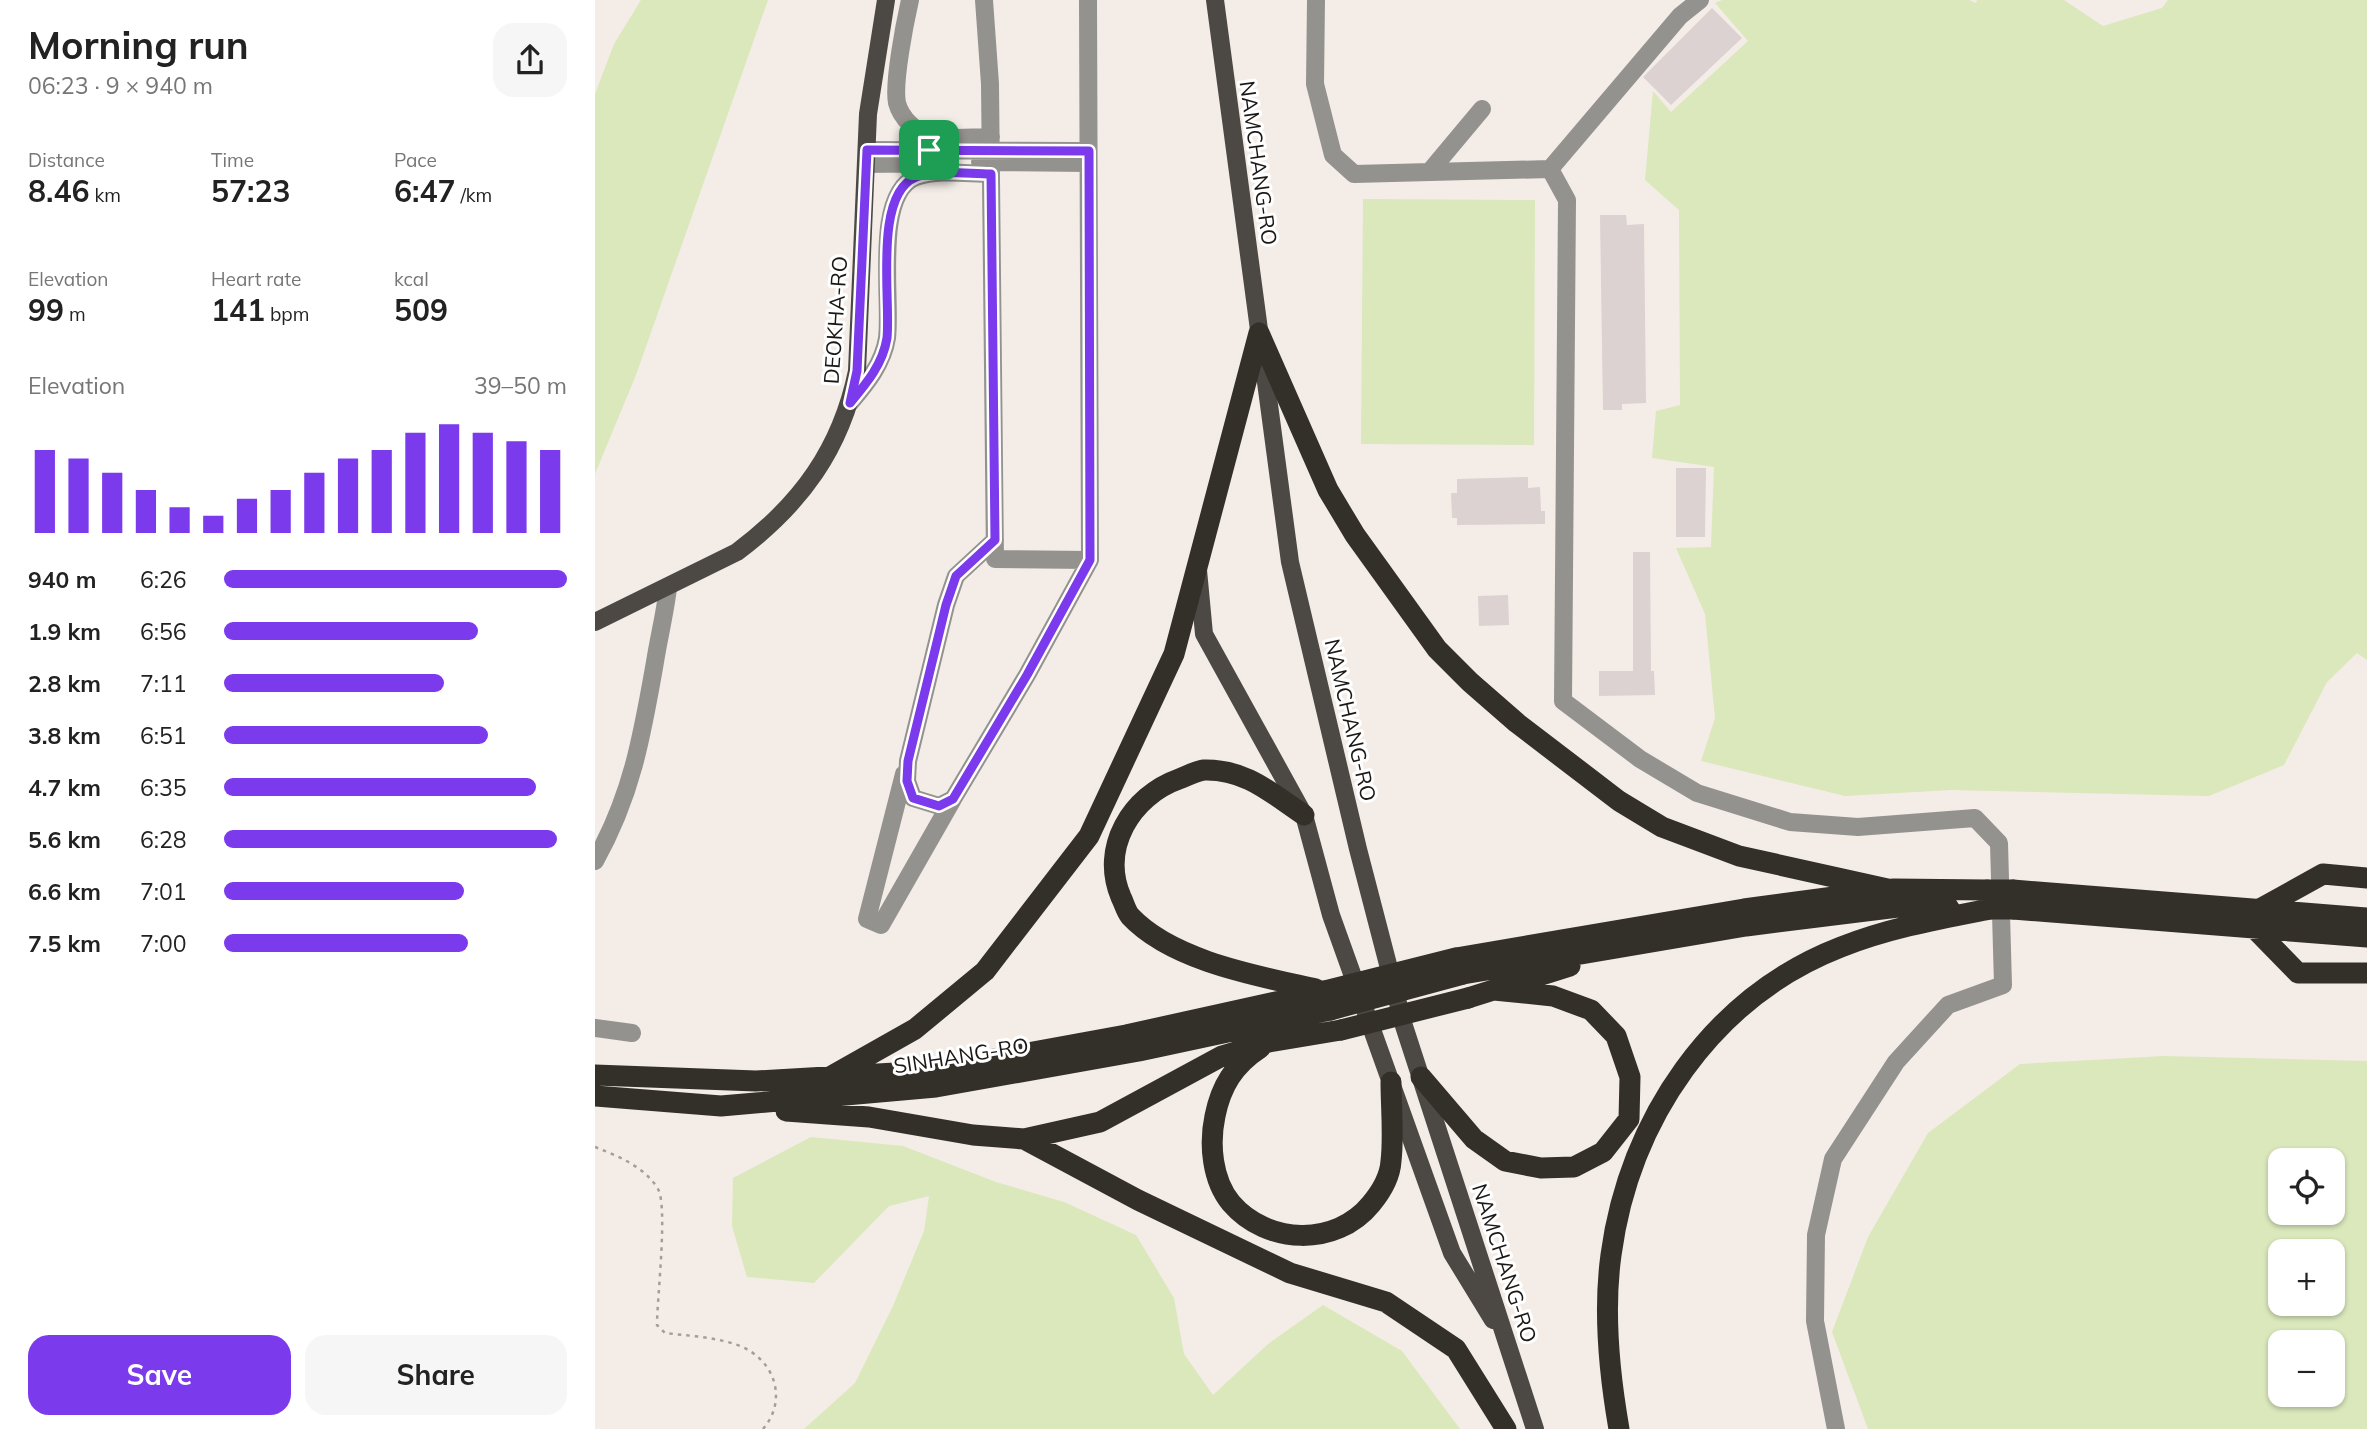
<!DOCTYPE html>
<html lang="en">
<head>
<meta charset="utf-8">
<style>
	:root { --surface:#fff; --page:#f6f6f6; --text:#222; --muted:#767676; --accent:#7c3aed }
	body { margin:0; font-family:Mulish,sans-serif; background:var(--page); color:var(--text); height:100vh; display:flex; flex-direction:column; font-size:26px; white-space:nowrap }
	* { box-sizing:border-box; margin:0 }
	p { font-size:23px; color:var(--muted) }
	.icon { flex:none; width:38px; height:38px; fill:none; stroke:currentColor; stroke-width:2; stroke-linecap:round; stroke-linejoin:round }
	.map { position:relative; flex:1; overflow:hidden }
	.side { display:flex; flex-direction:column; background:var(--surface); width:595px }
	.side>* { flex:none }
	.tools { position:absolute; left:1673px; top:1148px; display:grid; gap:14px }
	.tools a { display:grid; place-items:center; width:77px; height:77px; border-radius:14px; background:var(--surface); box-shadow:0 2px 5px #0004; font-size:35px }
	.pin { position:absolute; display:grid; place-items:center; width:60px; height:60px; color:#fff; margin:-30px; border-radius:14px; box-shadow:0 4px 10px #0006 }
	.round { display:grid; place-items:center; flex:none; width:74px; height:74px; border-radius:21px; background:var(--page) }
	.headline { display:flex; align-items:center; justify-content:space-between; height:119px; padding:0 28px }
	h1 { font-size:38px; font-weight:700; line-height:52px }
	.figures { display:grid; grid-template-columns:repeat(3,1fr); gap:10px; height:119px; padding:7px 28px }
	.figures div { display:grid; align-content:center }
	.figures b { font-size:30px; font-weight:700 }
	.figures small { font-size:19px; font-weight:400 }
	.figures p { font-size:19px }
	.chart { height:196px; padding:14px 28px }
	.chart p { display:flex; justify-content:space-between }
	.chart svg { width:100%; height:126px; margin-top:7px; stroke:var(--accent); stroke-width:6 }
	.action { display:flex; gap:14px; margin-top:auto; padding:14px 28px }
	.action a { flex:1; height:80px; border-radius:21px; background:var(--accent); color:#fff; font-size:28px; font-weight:700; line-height:80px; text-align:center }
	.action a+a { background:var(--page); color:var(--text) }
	ul { padding:0 28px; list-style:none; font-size:23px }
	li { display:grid; grid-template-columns:112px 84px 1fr; align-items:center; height:52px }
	li i { height:18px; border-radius:9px; background:var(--accent) }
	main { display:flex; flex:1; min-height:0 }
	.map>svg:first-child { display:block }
	.green { fill:#dae8bc; fill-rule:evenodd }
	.building { fill:#dbd2d1 }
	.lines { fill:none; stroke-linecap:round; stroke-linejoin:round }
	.path { stroke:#a39e99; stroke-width:2.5; stroke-dasharray:3.5 5; stroke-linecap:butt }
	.minor { stroke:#94928f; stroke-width:18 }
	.major { stroke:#4c4944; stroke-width:18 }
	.highway { stroke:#33302a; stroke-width:21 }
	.highway-bridge { stroke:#33302a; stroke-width:21 }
	.route-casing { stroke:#fff; stroke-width:14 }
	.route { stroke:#7c3aed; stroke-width:9 }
	.labels { text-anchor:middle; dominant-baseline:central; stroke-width:6; stroke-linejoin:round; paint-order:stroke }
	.street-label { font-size:21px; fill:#1a1816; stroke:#fff }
</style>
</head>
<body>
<main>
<section class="side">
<div class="headline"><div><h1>Morning run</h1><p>06:23 · 9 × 940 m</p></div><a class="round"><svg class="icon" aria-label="share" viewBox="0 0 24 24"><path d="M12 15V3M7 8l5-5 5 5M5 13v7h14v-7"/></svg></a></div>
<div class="figures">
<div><p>Distance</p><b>8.46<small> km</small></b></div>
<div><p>Time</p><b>57:23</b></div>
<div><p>Pace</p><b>6:47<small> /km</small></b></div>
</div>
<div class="figures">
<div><p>Elevation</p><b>99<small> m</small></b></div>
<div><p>Heart rate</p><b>141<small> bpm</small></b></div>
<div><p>kcal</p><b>509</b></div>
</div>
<div class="chart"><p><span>Elevation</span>39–50 m</p>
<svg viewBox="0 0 160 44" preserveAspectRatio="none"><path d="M5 44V15M15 44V18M25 44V23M35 44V29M45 44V35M55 44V38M65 44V32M75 44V29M85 44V23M95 44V18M105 44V15M115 44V9M125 44V6M135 44V9M145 44V12M155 44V15"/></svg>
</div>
<ul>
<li><b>940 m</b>6:26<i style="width:100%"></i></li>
<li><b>1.9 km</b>6:56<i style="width:74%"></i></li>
<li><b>2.8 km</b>7:11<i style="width:64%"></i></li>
<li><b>3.8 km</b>6:51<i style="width:77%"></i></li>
<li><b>4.7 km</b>6:35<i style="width:91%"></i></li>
<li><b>5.6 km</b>6:28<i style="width:97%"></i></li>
<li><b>6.6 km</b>7:01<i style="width:70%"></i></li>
<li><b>7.5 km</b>7:00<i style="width:71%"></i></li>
</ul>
<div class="action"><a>Save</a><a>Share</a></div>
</section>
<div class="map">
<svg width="1772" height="1429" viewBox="0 0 1772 1429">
	<rect width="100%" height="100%" fill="#f4ede7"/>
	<path class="green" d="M46,0H173L41,375L0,474V94L19,44Z
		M1127,0H1374L1381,3L1382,0H1469L1508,26L1567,8L1573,0H1772V660L1762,653L1732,682L1689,765L1614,796L1356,790L1250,796L1106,761L1120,718L1110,614L1081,548L1116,547L1119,467L1057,458L1061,411L1085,405L1084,210L1050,180L1058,91L1076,112L1153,41L1120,3Z
		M768,199L940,200L939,445L766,444Z
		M1569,1056L1772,1061V1429H1273L1237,1332L1273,1237L1333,1133L1425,1064ZM1685,1160H1738V1213H1685ZM1685,1251H1738V1304H1685ZM1685,1342H1738V1395H1685Z
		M216,1137L308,1146L401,1182L469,1202L541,1235L579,1298L589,1354L618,1395L673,1344L728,1305L807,1351L865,1429H209L260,1383L298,1306L329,1231L334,1196L294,1206L219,1283L152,1277L137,1226L138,1178Z"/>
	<path class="building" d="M1117,8L1147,38L1076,105L1048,77Z
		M1005,215H1031L1032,225L1049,224L1051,403L1027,404V410H1008Z
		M1081,468H1111L1110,537H1081Z
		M933,477V488L945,487L946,511H950V524L862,525V518H857L856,493H862V479Z
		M1038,552H1055L1056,671H1059L1060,695L1004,696V671H1038Z
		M913,595L914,625L884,626L883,596Z"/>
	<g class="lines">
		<path class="path" d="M0,1147C23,1156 50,1167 63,1189C73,1207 62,1298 62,1325L70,1333C95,1336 122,1337 145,1346C180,1360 193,1400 168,1429"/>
		<path class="minor" d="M315,0C310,22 298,83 302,103C306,118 321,133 336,136C354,140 376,137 396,137
			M389,0L395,84L400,559L495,560
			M721,0L720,84L738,155L759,174L955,169L1085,16L1105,0
			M272,150L483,151
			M385,162L493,163
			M271,164L350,163
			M955,169L972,200L968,701L1045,759L1102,793L1195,822L1263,827L1380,818L1404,843L1408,985L1353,1005L1301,1062L1238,1159L1221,1235L1220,1321L1241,1429
			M836,170L887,109
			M255,403C271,384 288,364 292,338C297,300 278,194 321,177C343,169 373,174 396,174
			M400,540L361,576L351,605L313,761L312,781L318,798L344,806L358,799L432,675L495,560L493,0
			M309,774L272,919L286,925L358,799
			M0,861C37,795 47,736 60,662C64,637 70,613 73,588
			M0,1028L37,1033"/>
		<path class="major" d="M620,0L695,562L763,849L809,1026L940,1429
			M603,570L609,634L709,815L736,915L857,1253L898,1320
			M0,622L142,552C206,504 246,449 262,371L273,114L291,0"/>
		<path class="highway" d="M664,333L733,490L760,535L842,649L875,682L922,723L1024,801L1067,827L1144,856L1297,890
			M709,815C676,793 651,769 609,770C601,771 592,776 584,779C536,796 505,848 526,897C529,903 531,911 535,916C577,961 663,976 721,989
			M1418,890L1772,918
			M1418,909L1772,937
			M1665,909L1728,874L1772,878
			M1658,927L1703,973H1772
			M861,958L1149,909L1299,889L1392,890
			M868,974L1151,926L1303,907L1354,908
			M873,998L975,966
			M665,1048C639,1065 626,1086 620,1116C614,1144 617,1180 636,1203C672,1245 741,1247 776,1204C786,1192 795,1177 796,1161C799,1136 796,1107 796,1082
			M0,1075L161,1081L334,1071L531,1035L730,991
			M235,1077L320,1029L390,971L494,836L579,654L664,333
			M826,1077L879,1139L910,1161L946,1168L979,1167L1008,1152L1034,1119L1035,1077L1021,1036L996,1010L958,996L899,990
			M0,1096L126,1106L341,1087L544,1051L735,1010
			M191,1111L274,1117L378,1135L429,1139L505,1122L627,1056L674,1042L746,1030
			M429,1139L543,1200L695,1273L791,1302L861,1349L911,1429
			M1024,1429C1014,1372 1008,1313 1016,1255C1034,1120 1117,997 1246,947C1294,928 1344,919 1395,909"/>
		<path class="highway-bridge" d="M1392,890H1418
			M1396,909H1418
			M730,991L861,958
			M735,1010L868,974
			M746,1030L873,998"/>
	</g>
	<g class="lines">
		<g class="route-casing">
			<path id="route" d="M272,150L494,151L495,560L432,675L358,799L344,806L318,798L312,781L313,761L351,605L361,576L400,540L396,174C373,174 343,169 321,177C278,194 296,300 292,338C288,364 271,384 255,403L262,371Z"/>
		</g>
		<use href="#route" class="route"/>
	</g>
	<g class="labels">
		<g class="street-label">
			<text transform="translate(664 163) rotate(82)">NAMCHANG-RO</text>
			<text transform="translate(240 320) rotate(-86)">DEOKHA-RO</text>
			<text transform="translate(756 720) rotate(77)">NAMCHANG-RO</text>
			<text transform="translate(366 1055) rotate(-9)">SINHANG-RO</text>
			<text transform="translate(910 1263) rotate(72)">NAMCHANG-RO</text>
		</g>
	</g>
</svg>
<div class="tools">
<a><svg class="icon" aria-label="locate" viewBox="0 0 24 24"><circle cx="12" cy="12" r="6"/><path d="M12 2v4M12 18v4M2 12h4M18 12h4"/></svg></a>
<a>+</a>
<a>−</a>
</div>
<div class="pin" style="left:334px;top:150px;background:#1e9e55"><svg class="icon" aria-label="arrive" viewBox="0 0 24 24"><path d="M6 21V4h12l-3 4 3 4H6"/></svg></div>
</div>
</main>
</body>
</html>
